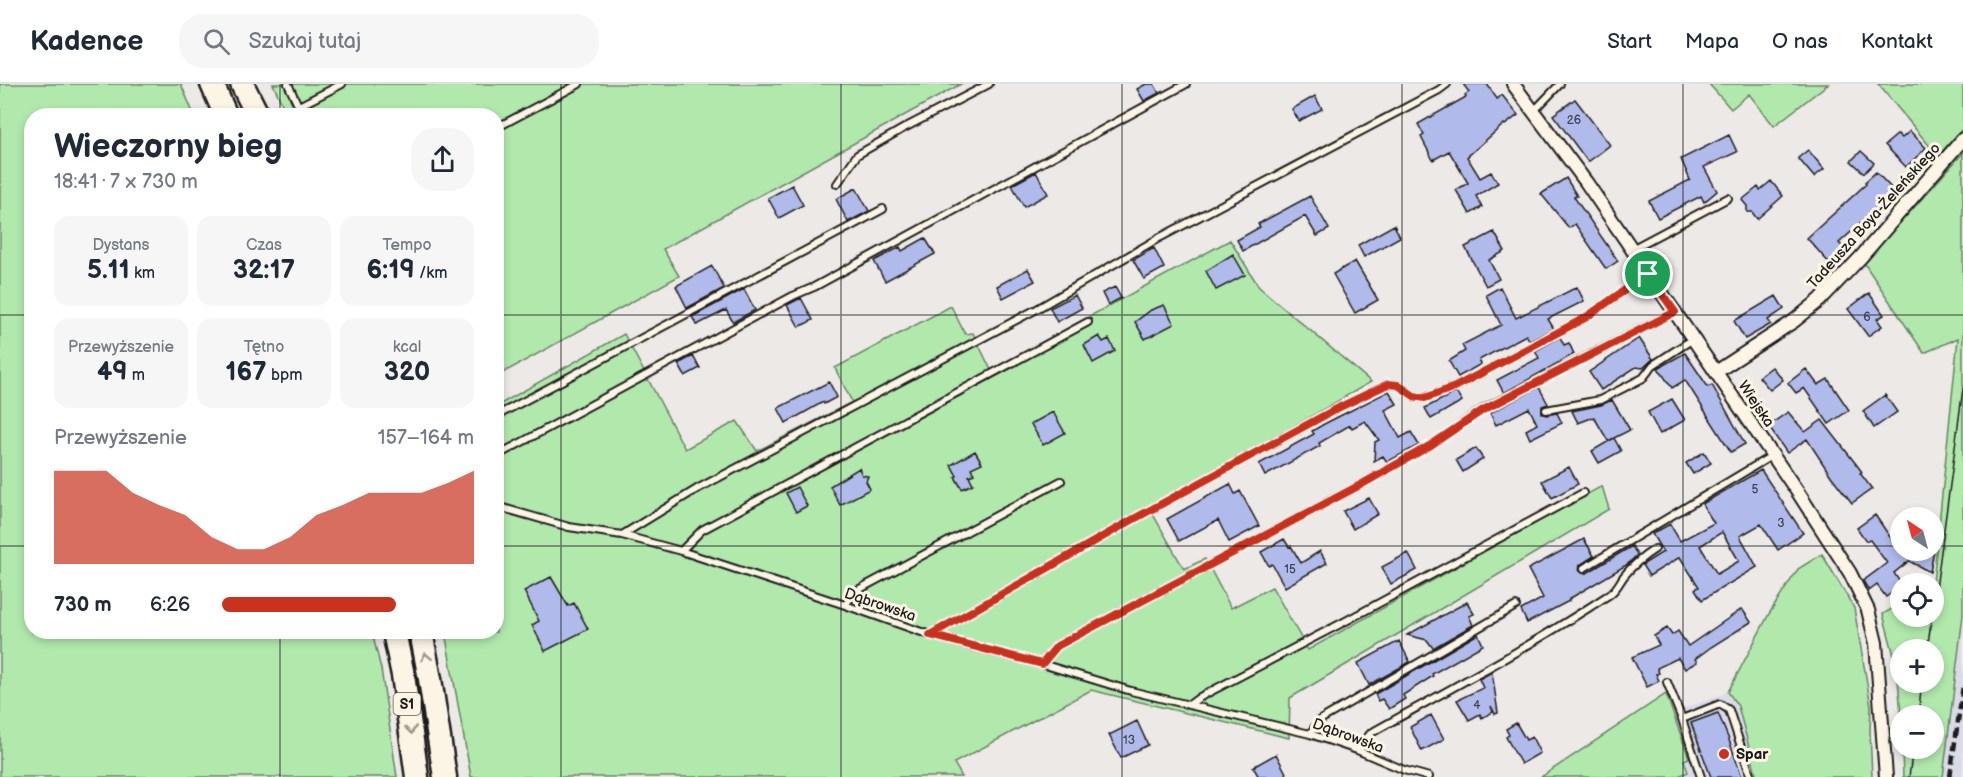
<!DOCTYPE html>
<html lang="pl">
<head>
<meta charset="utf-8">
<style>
	:root { --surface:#fff; --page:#f6f6f7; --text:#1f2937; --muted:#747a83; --line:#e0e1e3; --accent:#c8321e }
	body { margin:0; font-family:"Balsamiq Sans",sans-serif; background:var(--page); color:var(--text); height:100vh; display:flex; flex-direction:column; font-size:22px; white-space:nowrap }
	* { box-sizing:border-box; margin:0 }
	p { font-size:20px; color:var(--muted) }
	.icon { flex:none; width:33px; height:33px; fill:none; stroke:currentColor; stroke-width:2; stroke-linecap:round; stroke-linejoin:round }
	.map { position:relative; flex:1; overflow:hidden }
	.drawer { position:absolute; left:24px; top:24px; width:480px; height:531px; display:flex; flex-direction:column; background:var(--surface); border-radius:24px; box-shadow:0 3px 9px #0003 }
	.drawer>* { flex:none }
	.needle { width:39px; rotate:324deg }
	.buttons { position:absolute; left:1890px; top:423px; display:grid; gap:12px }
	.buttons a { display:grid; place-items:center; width:54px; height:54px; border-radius:50%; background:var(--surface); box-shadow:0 3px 9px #0003; font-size:30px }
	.pin { position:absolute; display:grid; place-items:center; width:51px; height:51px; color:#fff; margin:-26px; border:3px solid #fff; border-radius:50%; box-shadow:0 2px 6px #0007 }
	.round { display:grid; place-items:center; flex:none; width:63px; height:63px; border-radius:24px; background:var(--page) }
	.summary { display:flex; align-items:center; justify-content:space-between; height:102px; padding:0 30px }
	h1 { font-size:33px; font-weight:800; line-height:45px }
	.stats { display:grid; grid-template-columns:repeat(3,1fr); gap:9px; height:102px; padding:6px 30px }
	.stats div { display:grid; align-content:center; border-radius:15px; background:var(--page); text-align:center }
	.stats b { font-size:26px; font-weight:800 }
	.stats small { font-size:16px; font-weight:400 }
	.stats p { font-size:16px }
	.chart { height:168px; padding:12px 30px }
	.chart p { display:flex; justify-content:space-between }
	.chart svg { width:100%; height:108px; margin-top:6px; fill:var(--accent); opacity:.7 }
	ul { padding:0 30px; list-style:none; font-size:20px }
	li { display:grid; grid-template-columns:96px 72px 1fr; align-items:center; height:45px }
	li i { height:15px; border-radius:8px; background:var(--accent) }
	header { display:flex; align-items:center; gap:36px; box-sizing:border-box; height:84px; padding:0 30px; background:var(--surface); border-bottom:2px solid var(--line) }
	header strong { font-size:28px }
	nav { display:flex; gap:33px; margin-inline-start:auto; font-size:21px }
	.search { width:420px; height:54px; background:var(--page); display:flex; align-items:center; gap:15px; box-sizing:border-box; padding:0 21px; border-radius:24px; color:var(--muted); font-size:22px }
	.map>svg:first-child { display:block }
	.built { fill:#dbdbe8 }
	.green { fill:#b1e9ac; stroke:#668264; stroke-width:1.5; fill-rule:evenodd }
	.building { fill:#b0bbec; stroke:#1c1c1c; stroke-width:1.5; fill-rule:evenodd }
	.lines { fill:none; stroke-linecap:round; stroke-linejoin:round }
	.lane-casing { stroke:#1c1c1c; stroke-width:10 }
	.street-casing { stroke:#1c1c1c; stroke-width:16 }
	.highway-casing { stroke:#1c1c1c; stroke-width:27 }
	.lane { stroke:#fcf5e5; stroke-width:6 }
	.street { stroke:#fcf5e5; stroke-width:12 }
	.highway { stroke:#fcf5e5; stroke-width:22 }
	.tram { stroke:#1c1c1c; stroke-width:1.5 }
	.rail { stroke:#1c1c1c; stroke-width:4.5; stroke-dasharray:9 4.5; stroke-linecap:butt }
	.oneway { stroke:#97938b }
	.route-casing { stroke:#fff; stroke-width:12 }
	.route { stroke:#c8321e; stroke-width:8 }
	.grid { fill:none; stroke:#1c1c1c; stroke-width:1.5; stroke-opacity:0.55 }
	.poi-dot { fill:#c8321e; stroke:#fcf5e5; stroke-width:2 }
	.labels { text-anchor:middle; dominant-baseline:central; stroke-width:6; stroke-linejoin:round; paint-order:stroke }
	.number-label { font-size:12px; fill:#414450 }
	.shield { fill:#fcf5e5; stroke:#5f5d58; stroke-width:1.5 }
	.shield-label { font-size:14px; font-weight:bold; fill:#1c1c1c }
	.street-label { font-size:15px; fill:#1c1c1c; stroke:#fcf5e5 }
	.poi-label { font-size:15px; font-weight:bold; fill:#1c1c1c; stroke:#fcf5e5; text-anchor:start }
</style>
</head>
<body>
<header>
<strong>Kadence</strong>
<div class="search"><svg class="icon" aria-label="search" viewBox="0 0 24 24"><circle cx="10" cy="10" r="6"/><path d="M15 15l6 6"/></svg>Szukaj tutaj</div>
<nav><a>Start</a><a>Mapa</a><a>O nas</a><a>Kontakt</a></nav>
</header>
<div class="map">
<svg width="1963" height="693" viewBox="0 0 1963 693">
	<rect width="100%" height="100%" fill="#ede9e6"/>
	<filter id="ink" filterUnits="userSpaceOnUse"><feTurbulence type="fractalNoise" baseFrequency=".0167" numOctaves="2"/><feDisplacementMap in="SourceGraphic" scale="12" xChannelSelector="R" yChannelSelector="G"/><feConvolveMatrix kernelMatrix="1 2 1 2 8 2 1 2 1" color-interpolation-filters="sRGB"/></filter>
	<g filter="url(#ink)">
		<path class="built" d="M1963,531V686L1962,693H1943Z
			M1728,608L1738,622L1757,693H1676L1684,676L1672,629Z"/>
		<path class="green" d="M0,0H181L194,31L32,32V548H372L381,585L397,693H0Z
			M273,0H961L663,165L679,192L497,292L496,32L287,31Z
			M1709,0H1828L1774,42L1749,10L1731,25Z
			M1878,0H1963V44L1938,72Z
			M1963,69V531L1943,693H1903L1902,665L1934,664V632L1901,631L1897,583L1883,530L1900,520V532H1934L1933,499L1958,254L1924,269L1864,179ZM1900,566H1934V598H1900Z
			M1230,156L1259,203L1371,298L1150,425L1184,485L1205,475L1231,524L1272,503L1308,566L1602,402L1609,425L1290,614L1289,654L1091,606L954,679L962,693H471L445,548H496L497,322L624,250L685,365L737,337L757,367L852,318L835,284L951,222L965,250L973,249L991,286Z
			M1822,470L1854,524L1871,622L1870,647L1872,693H1757L1738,622L1728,608L1769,530L1798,485Z
			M1666,610L1689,674L1684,676L1688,688L1676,693H1541Z"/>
		<path class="building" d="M1146,0H1154L1159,9L1144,17L1137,5Z
			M1463,0H1487L1497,15L1502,11L1518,31L1505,41L1504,40L1467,73L1480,94L1491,88L1498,99L1476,112L1482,123L1470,130L1456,106L1468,99L1449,67L1433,76L1421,53L1424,51L1418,40L1466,13L1465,11L1469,8Z
			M1315,12L1322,25L1299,37L1292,25Z
			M1575,15L1610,61L1588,78L1553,31Z
			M1910,47L1926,64L1906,83L1885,61L1898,50L1902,54Z
			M1729,51L1737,68L1704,83L1717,107L1704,118L1701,112L1658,134L1649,117L1690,96L1681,75Z
			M1808,66L1824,85L1814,93L1798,74Z
			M1861,67L1874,79L1864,89L1851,77Z
			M1036,88L1048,110L1024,123L1012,101Z
			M1876,88L1895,108L1839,159L1846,166L1830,180L1807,154L1866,100L1865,98Z
			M1566,94L1577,112L1574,113L1618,177L1606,185L1575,140L1569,144L1541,110Z
			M1771,97L1783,112L1757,135L1752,128H1747V122L1742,116L1758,103L1760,106Z
			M792,101L803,121L779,134L768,114Z
			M856,104L869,127L848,138L836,115Z
			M1310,112L1329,145L1317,152L1305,132L1243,167L1237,156L1260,143L1258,140Z
			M1394,141L1400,153L1364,173L1358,161Z
			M1494,148L1505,167L1489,176L1499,195L1486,202L1465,163Z
			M925,154L935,170L885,197L874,177L900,163L902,167Z
			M1154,164L1164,184L1144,195L1133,176Z
			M1233,170L1245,191L1216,206L1206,187Z
			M1355,177L1378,216L1355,229L1333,190Z
			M712,182L724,204L687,224L676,202Z
			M1028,185L1035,197L1003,214L997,202Z
			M1115,203L1121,214L1108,221L1102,209Z
			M1500,203L1516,234L1577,203L1584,217L1548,235L1554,245L1530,257L1526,251L1479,276L1481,280L1458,293L1449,277L1465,267L1462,261L1501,241L1486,211Z
			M744,205L755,226L733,238L726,226L697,241L692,233Z
			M1869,209L1884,231L1877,235L1882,242L1868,252L1848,225Z
			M1075,211L1082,224L1057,238L1050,224Z
			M1776,212L1784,225L1768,236L1771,240L1745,255L1734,237Z
			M801,214L813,236L799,243L787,221Z
			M1164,221L1174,240L1145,255L1135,238L1151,226Z
			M1099,252L1103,258L1109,255L1115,267L1093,279L1084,261Z
			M1560,253L1564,261L1569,259L1574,270L1504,309L1497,296L1539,274L1535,267Z
			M1639,254L1653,275L1643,284L1636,283L1601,306L1589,288Z
			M1685,269L1708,303L1712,301L1745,360L1731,368L1685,296L1672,304L1658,284Z
			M693,272L700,284L685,292L678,280Z
			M1772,283L1783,296L1770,306L1759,293Z
			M1806,285L1818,301L1828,295L1849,326L1829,340L1804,304L1796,309L1788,299Z
			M829,298L837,313L824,320L823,318L786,339L778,324Z
			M1539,303L1548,320L1542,322V329L1546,331L1557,329L1562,339L1530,355L1526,346L1537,340L1529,324L1496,341L1490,329Z
			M1389,307L1397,320L1385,326L1400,354L1411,348L1419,361L1387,378L1383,372L1374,377L1375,358L1379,356L1365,337L1352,344L1350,341L1319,359L1320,362L1265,392L1259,380L1314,350L1312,347L1324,340Z
			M1456,308L1462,317L1431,335L1425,324Z
			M1885,311L1897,328L1874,344L1863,327Z
			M1672,315L1685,336L1660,350L1648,328Z
			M1612,316L1630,346L1608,357L1594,333L1578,339L1572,327L1601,321Z
			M1053,328L1065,349L1043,361L1031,340Z
			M1788,328L1805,348L1822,336L1856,380L1862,388L1860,389L1872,405L1852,419L1831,392L1807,355L1787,369L1768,342Z
			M1614,354L1621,367L1599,379L1592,367Z
			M1476,364L1483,375L1463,388L1456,376Z
			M975,367L982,379L971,384L974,390L969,392L973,400L962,405L955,393L957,392L951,381Z
			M1704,368L1711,379L1693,390L1686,379Z
			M1569,383L1578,400L1552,414L1542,397Z
			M859,384L862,391L868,392L866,397L870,405L840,421L830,402Z
			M1761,386L1803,449L1778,466L1761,440L1740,452L1757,483L1702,516L1695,505L1699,503L1680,473L1649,492L1642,481L1663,468L1652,450L1670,440L1680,457L1714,439L1702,420ZM1722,448L1739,477L1717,490L1700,462Z
			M1230,400L1235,410L1240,407L1259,442L1229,458L1218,436L1179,457L1167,435Z
			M797,403L807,422L796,428L786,409Z
			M1369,414L1378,430L1353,445L1343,427Z
			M1875,431L1899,466H1934L1930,488L1909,477L1894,489L1901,500L1900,503L1886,513L1877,501L1869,507L1863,497L1887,479L1870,456L1866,457L1857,444Z
			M1284,455L1289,463L1291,462L1301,479L1320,467L1327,479L1285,503L1272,480L1269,482L1261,468Z
			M1584,455L1594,472L1580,481L1579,486L1582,489H1587L1632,462L1637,471L1628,480L1569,515V517L1527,539L1521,526L1543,514L1528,485Z
			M1408,469L1417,486L1391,500L1382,483Z
			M551,493L568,522L574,519L588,545L545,567L532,541L539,537L524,507Z
			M1467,518L1474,530L1469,532L1473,541L1433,564L1427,556L1407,551Z
			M1742,525L1751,538L1711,563L1695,575L1697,578L1685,585L1678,574L1657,584L1659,589L1656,590L1659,597L1647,603L1632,573L1659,561L1654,552L1667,544L1672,551L1678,547L1688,562Z
			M1478,550L1483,561L1432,590L1433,592L1403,611L1405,615L1389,625L1382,615L1378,617L1375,610Z
			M1399,557L1410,578L1369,601L1358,579Z
			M1492,588L1498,629L1495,630L1491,622L1493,628L1482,634L1480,630L1469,636L1457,616L1483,604L1479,595Z
			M1718,629L1729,656L1742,693H1711L1691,639Z
			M1431,631L1444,655L1422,667L1410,643Z
			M1137,637L1148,661L1121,674L1109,651Z
			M1516,639L1526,656L1532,653L1540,669L1521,680L1506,653L1509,651L1506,645Z
			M1276,670L1288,693H1259L1253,683Z"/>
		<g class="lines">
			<g class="lane-casing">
				<path id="lane" d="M288,0L303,32
					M299,22L342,0
					M1534,27L1560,0
					M496,44L579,0
					M837,100L857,71L906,43L989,0
					M1632,165L1728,114
					M1546,326L1600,316L1643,294L1653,281L1693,255
					M496,332L883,125
					M496,372L793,212L814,203L1186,0
					M496,422L569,443L622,451L681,467L845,521L930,551L974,563L1042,580L1131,607L1310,650L1357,666L1404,686L1429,693
					M622,451L697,405L1035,226L1159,154L1439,6L1447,0
					M681,467L702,446L1088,238
					M1584,484L1773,371
					M845,521L856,507L1061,397
					M930,551L1132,436L1338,324L1388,300L1398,301L1414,312L1425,314L1455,303L1585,234L1649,190
					M1042,580L1057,562L1364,399L1431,361L1483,325L1675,228
					M1667,598L1682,635
					M1189,621L1200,613L1344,538L1583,409
					M1310,650L1320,636L1516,522
					M1357,666L1371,649C1452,604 1533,561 1610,510C1617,505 1619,499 1624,492C1633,481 1644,472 1655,465
					M1701,693L1682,635L1720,620L1729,626L1751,693"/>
			</g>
			<g class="street-casing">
				<path id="street" d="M1513,0L1586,98L1799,410L1850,489L1868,526L1876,559L1886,693
					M1716,288L1794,237L1820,216L1861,173L1963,55"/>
			</g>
			<g class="highway-casing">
				<path id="highway" d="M212,0L226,32
					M242,0L258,32
					M394,548L403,591L417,693
					M421,548L430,595L445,693"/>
			</g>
			<use href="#lane" class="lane"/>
			<use href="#street" class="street"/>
			<use href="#highway" class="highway"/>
			<path class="tram" d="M1934,520L1963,304
				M1927,566L1932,532
				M1918,632L1922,598
				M1909,693L1913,664"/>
			<path class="rail" d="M1950,693L1963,602"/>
		</g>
		<defs><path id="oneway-chevron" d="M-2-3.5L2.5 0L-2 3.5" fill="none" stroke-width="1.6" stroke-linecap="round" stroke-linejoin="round" transform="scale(1.5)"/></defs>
		<g class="oneway">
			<use href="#oneway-chevron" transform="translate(426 573) rotate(-101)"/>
			<use href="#oneway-chevron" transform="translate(411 646) rotate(82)"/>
		</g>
	</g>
	<g class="lines" filter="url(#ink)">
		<g class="route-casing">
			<path id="route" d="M1648,190L1675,228L1483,326L1431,361L1364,399L1057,562L1042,580L930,551L1132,436L1338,324L1388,300L1398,301L1414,312L1425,314L1455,303L1585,234Z"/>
		</g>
		<use href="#route" class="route"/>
	</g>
	<path class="grid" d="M280,0V32M561,0V693M841,0V693M1122,0V693M1402,0V693M1683,0V693M0,231H32M496,231H1963M0,462H32M496,462H1900M1934,462H1963M280,548V693"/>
	<circle class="poi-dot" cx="1724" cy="670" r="6"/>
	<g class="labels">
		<g class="number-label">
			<text x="1574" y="36">26</text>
			<text x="1867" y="233">6</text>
			<text x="1755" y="405">5</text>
			<text x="1781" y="439">3</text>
			<text x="1290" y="485">15</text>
			<text x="1477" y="621">4</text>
			<text x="1129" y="656">13</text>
		</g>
		<rect class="shield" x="393.5" y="609" width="27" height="22" rx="4.5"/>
		<g class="shield-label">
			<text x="407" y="620">S1</text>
		</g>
		<g class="street-label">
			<text transform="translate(1874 132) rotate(-48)">Tadeusza Boya-Żeleńskiego</text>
			<text transform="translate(1756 320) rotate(56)">Wiejska</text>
			<text transform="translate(880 521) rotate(19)">Dąbrowska</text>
			<text transform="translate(1348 652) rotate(20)">Dąbrowska</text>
		</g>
		<g class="poi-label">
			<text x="1736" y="670">Spar</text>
		</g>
	</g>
</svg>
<div class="buttons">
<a><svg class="needle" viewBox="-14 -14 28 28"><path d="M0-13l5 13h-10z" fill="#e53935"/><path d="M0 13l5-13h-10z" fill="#747a83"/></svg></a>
<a><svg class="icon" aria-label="locate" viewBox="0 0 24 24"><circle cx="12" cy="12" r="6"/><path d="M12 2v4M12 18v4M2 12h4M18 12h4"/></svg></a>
<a>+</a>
<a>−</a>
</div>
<div class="pin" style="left:1648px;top:190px;background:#1e9e55"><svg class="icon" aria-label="arrive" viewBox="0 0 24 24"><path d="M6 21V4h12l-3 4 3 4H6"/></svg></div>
<section class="drawer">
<div class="summary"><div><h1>Wieczorny bieg</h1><p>18:41 · 7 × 730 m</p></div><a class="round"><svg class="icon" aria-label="share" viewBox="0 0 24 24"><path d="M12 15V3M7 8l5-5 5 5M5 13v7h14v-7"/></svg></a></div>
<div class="stats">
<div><p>Dystans</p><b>5.11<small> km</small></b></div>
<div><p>Czas</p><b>32:17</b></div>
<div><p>Tempo</p><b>6:19<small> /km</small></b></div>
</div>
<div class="stats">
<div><p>Przewyższenie</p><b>49<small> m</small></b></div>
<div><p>Tętno</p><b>167<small> bpm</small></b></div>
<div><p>kcal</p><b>320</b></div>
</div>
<div class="chart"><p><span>Przewyższenie</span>157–164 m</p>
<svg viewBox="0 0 160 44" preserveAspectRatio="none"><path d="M0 44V6L10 6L20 6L30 15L40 20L50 24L60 33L70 38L80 38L90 33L100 24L110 20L120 15L130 15L140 15L150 11L160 6V44z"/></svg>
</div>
<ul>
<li><b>730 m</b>6:26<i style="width:69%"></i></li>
</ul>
</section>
</div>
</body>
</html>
